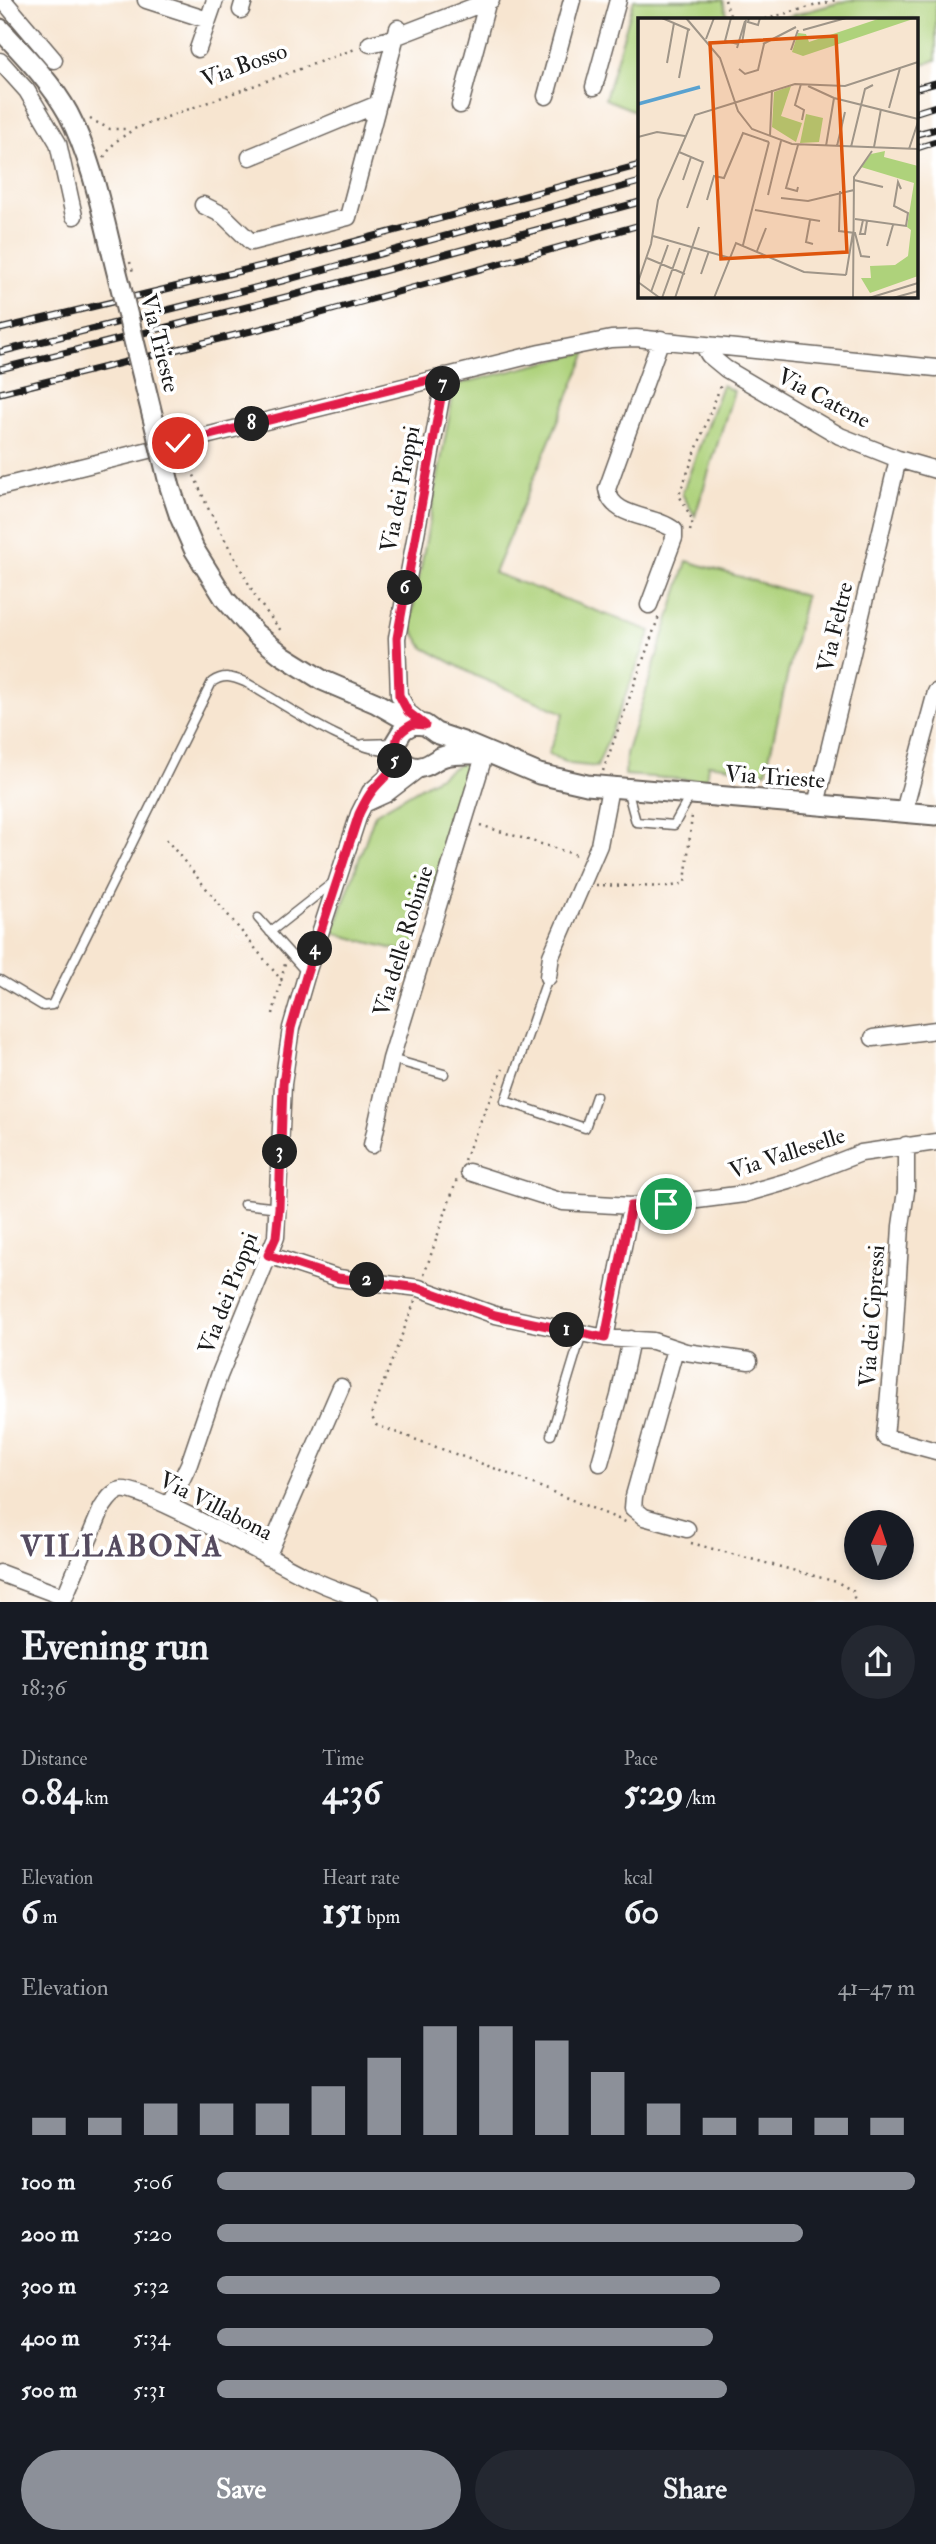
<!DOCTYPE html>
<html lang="en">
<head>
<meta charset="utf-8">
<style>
	:root { --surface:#171b24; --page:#242831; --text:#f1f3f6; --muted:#9ea1a6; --accent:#8c9099 }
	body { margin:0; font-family:"IM FELL Double Pica",serif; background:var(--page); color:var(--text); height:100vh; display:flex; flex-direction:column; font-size:26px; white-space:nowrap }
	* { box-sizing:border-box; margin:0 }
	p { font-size:23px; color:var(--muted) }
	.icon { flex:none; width:38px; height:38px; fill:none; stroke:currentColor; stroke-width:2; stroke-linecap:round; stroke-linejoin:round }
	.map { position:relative; height:1602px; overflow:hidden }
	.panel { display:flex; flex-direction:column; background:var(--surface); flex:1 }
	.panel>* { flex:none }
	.needle { width:46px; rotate:3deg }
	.buttons { position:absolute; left:844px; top:1510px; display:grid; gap:14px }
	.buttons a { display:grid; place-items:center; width:70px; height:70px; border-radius:50%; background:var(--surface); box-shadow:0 4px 10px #0003; font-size:35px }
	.pin { position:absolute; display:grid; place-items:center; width:60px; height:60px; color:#fff; margin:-30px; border:4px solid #fff; border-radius:50%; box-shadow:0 2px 7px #0007 }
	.km { position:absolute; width:35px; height:35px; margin:-18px; border-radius:50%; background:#222; color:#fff; font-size:19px; line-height:35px; text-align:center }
	.round { display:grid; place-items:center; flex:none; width:74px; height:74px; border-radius:37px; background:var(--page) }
	.overview { display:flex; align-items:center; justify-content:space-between; height:119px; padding:0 21px }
	h1 { font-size:38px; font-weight:800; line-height:52px }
	.metrics { display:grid; grid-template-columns:repeat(3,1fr); gap:10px; height:119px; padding:7px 21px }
	.metrics div { display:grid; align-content:center }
	.metrics b { font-size:35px; font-weight:800 }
	.metrics small { font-size:19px; font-weight:400 }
	.metrics p { font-size:19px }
	.chart { height:196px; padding:14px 21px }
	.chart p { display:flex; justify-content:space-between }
	.chart svg { width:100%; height:126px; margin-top:7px; stroke:var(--accent); stroke-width:6 }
	.primary-button { display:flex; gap:14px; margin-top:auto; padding:14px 21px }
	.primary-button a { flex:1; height:80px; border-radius:42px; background:var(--accent); color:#fff; font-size:28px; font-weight:800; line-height:80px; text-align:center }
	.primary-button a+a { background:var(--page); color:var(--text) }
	ul { padding:0 21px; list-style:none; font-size:23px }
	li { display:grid; grid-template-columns:112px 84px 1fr; align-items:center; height:52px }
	li i { height:18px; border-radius:9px; background:var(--accent) }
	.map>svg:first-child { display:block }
	.green { fill:#aed27b; stroke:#65774c; stroke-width:2 }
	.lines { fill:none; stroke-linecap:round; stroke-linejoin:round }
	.service-casing { stroke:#69625b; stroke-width:11 }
	.minor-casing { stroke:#69625b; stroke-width:19 }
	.tertiary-casing { stroke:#69625b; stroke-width:23 }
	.path { stroke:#69625b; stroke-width:2.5; stroke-dasharray:2 5; stroke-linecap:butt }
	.service { stroke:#fff; stroke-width:8 }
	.minor { stroke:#fff; stroke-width:16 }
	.tertiary { stroke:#fff; stroke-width:19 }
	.rail-casing { stroke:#1c1c1c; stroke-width:7 }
	.rail { stroke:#fff; stroke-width:4.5; stroke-dasharray:13; stroke-linecap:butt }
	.tertiary-bridge-casing { stroke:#69625b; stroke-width:23; stroke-linecap:butt }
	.path-bridge { stroke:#69625b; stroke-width:2.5; stroke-dasharray:2 5; stroke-linecap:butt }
	.tertiary-bridge { stroke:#fff; stroke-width:19 }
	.route-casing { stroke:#fff; stroke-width:14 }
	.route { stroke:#e11d48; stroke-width:9 }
	.labels { text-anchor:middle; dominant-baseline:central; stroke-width:7; stroke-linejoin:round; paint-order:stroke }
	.street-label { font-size:23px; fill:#1c1c1c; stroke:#fff }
	.district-label { font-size:30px; font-weight:bold; letter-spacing:2px; fill:#554b5f; stroke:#fff }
	.inset-river { fill:none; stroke:#59a2d0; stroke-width:3.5 }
	.inset-road { fill:none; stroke:#9f9588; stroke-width:2 }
	.view { fill:#de560d; fill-opacity:0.15; stroke:#de560d; stroke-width:3.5 }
	.inset-edge { fill:none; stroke:#1c1c1c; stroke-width:3.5 }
</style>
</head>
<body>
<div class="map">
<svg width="936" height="1603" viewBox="0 0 936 1603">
	<rect width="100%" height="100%" fill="#fff"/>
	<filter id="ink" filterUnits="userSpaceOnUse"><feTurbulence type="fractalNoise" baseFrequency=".0143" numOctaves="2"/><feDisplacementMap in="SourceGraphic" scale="14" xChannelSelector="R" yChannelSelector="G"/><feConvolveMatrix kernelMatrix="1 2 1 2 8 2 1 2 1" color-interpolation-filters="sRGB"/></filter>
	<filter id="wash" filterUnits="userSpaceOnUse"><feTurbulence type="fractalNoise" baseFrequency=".00686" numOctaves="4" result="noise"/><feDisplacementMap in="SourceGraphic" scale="28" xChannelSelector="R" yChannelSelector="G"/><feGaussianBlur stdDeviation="1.57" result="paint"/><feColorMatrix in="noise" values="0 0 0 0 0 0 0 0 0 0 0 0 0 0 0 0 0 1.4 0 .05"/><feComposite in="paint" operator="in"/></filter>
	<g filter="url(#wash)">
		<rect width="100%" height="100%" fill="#f7e5d0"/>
		<path class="green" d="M634,0H723L728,19H640V113L605,99Z
			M849,0H936V60L917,66V19H779Z
			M587,352L494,573L651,631L597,767L570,764L548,754L564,713L476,676L424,648L410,626L455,385Z
			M722,385L734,391L695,516L682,494Z
			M687,561L805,596L766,772L708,764L706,781L625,775L626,754Z
			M460,764L470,766L413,954L333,933L375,814Z"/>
	</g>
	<g filter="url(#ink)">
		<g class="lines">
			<g class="service-casing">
				<path id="service" d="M364,744L395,743
					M627,789L636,822L674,825L690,796
					M258,918L307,973
					M270,932L335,881
					M548,977L505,1101L585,1128L596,1096
					M0,980L43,1006L52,1005L212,682C224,674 232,677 245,682C286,705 349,752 396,752
					M391,1059L444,1074
					M244,1204L279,1208
					M551,1435L582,1333"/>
			</g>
			<g class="minor-casing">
				<path id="minor" d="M3,0L54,60
					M146,0L208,20
					M241,10L244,0
					M370,44L387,40L491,0
					M198,49L215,0
					M0,61L27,91L58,143L74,216
					M594,87L618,0
					M546,96L572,0
					M460,105L488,0
					M250,157L378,104
					M203,205L223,215L251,242L348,217L398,28
					M703,345L709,355L726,369L840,436L898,459L936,470
					M0,487L540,353L611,339L636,338L936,368
					M649,605L674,538V530C654,514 612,519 607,489L661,339
					M420,722L408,712L399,695L397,638L445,376
					M364,804L386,794L420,768
					M816,805L898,459
					M904,811L936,692
					M548,977L551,956L599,845L610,788
					M873,1038L936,1030
					M372,1145L391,1059L485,753
					M906,1145V1191L901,1226L894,1340L885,1437L936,1451
					M469,1172L563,1202L631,1206L666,1204L744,1194L789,1181L861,1153L936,1142
					M268,1255L338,1278L419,1288L495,1315L605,1338L653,1341L686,1352L749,1361
					M605,1338L631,1206
					M675,1349L634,1496L633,1508L644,1517L687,1529
					M600,1463L619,1396L631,1339
					M169,1506L189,1464L219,1376L276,1237L283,1084L291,1028L307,973L359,814L370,792L386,778L398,755
					M267,1557L341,1387
					M0,1573L64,1597
					M62,1603L102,1508C107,1501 112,1492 121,1490C142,1485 281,1565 311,1579C330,1588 351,1595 371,1603"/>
			</g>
			<g class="tertiary-casing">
				<path id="tertiary" d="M0,29C24,55 51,82 68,113C95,164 105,229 120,284
					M180,517L194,549L225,599L256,634L282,655L322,680L376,703L413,724L425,725L436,733L463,742L539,774L587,785L936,815
					M413,724L403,730L395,743C396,758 409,772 425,766C432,764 437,758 445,756C458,753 471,755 484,753"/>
			</g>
			<path class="path" d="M725,0L731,19
				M765,19L836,0
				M90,119L110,129H129
				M104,157L115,142L134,129L355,49
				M208,508L258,601L282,632
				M690,531L693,521L679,495L722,382
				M603,771L659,616
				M480,825L580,856
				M166,839L282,981
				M596,885L669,887L685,883L692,815
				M273,1014L285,964
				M464,1160L503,1069
				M424,1275L457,1179
				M415,1301L371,1415L376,1425L499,1470L628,1523
				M691,1543L837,1582L853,1591L855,1603"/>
			<use href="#service" class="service"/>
			<use href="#minor" class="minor"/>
			<use href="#tertiary" class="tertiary"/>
			<g class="rail-casing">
				<path id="rail" d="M917,88L936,83
					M917,112L936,106
					M917,134L936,129
					M917,148L936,142
					M0,329L282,261L640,165
					M0,352L286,280L640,182
					M0,369L290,296L640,202
					M0,393L296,320L640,225"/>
			</g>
			<use href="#rail" class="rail"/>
			<g class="tertiary-bridge-casing">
				<path id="tertiary-bridge" d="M120,284L170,487L180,517"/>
			</g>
			<path class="path-bridge" d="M130,262L133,272
				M172,424L208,508"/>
			<use href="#tertiary-bridge" class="tertiary-bridge"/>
		</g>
	</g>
	<g class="lines" filter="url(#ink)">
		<g class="route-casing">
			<path id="route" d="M178,443L445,376L397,638L399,695L408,712L425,725L413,724C385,739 403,746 394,765C388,776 380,781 373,790C367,797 363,806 359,814L307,973L291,1028L283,1084L279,1208L276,1237L268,1255L338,1278L419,1288L495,1315L605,1338L631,1206L666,1204"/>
		</g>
		<use href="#route" class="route"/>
	</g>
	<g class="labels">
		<g class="street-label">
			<text transform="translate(244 65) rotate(-20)">Via Bosso</text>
			<text transform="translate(160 343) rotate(76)">Via Trieste</text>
			<text transform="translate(824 398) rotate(28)">Via Catene</text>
			<text transform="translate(400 489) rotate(-79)">Via dei Pioppi</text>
			<text transform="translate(835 627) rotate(-77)">Via Feltre</text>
			<text transform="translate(775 777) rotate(4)">Via Trieste</text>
			<text transform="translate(403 941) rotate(-73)">Via delle Robinie</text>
			<text transform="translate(787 1153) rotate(-18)">Via Valleselle</text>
			<text transform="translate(228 1293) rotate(-69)">Via dei Pioppi</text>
			<text transform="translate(872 1316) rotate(-86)">Via dei Cipressi</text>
			<text transform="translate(216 1506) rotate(27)">Via Villabona</text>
		</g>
		<g class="district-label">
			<text x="122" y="1546">VILLABONA</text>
		</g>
	</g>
	<g transform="translate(638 18)">
		<rect width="280" height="280" fill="#f7e5d0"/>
		<path d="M243,0H278L165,38L154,34L160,15L168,16L171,24ZM153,68L143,98L164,105L158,124L134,109L136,74ZM168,96L185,100L181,124L162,125ZM247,133L246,139L280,148V258L232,275L223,260H233L232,248L257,247L270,238L273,212L269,209L276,165L223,149L233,136Z" fill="#aed27b"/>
		<path class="inset-river" d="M0,86L62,69"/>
		<path class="inset-road" d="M24,0L52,12M48,0L82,40L100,93L114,111L154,126L280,131M93,0L87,23L100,26M111,0L110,4L120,7L122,0M165,12L208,0M68,21L76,0M104,25L108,2M125,26L158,9M99,30L107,3M153,32L160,12M29,45L36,5M101,51L107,56L120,52L126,26M41,60L50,12M163,66L157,87L166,92L164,102M170,68L196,80L280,101M251,90L262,50M132,118L134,72M0,119L19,114L47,118M160,127L148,170L159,173L160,169M188,128L196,80M199,128L207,94M213,129L227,71L235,67M236,129L243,91M271,131L280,104M41,134L65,144L49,190M45,162L53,139M216,162L245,169M202,173L201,213L217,215L223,238L232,239M130,177L143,123M143,180L170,183L216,172M69,182L76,158L86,160L105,115L131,124M117,192L182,203M217,201L268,208L270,195L256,188L260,164L263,171M172,202L168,224L175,226M225,202L222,216H227L229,203M15,218L92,240M105,227L131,124M249,228L255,207M119,233L128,210M9,240L47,256M63,256L71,233M208,257L215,214M0,264L13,226L20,182L57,97L157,66L207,68L280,44M0,264L22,280M13,274L30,227M24,280L42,230M37,280L61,209M76,280L98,225L166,254L208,257M215,280L216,159L234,133M231,280L280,265M255,280L280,273"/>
		<path class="view" d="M198,18L209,234L83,241L72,25Z"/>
		<rect width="280" height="280" class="inset-edge"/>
	</g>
</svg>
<div class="buttons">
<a><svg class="needle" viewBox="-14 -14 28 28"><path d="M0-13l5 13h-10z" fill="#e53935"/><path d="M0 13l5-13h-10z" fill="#9ea1a6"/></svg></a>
</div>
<div class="pin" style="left:666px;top:1204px;background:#1e9e55"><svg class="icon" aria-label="arrive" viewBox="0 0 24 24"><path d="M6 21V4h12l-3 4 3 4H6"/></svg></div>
<div class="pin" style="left:178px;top:443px;background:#d93025"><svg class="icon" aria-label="check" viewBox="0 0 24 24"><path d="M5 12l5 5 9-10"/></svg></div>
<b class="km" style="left:567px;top:1330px">1</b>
<b class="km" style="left:367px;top:1280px">2</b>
<b class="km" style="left:280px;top:1152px">3</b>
<b class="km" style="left:315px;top:949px">4</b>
<b class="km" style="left:395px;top:761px">5</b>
<b class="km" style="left:405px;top:588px">6</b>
<b class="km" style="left:443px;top:384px">7</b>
<b class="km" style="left:252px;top:424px">8</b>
</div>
<section class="panel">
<div class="overview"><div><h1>Evening run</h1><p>18:36</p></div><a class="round"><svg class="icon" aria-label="share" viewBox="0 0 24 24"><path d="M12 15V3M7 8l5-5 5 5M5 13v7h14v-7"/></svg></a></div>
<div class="metrics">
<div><p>Distance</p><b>0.84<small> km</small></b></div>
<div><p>Time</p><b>4:36</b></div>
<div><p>Pace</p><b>5:29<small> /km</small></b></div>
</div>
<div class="metrics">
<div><p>Elevation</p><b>6<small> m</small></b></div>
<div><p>Heart rate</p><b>151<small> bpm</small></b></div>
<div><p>kcal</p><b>60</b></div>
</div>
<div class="chart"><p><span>Elevation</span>41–47 m</p>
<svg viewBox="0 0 160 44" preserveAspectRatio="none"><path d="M5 44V38M15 44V38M25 44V33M35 44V33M45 44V33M55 44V27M65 44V17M75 44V6M85 44V6M95 44V11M105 44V22M115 44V33M125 44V38M135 44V38M145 44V38M155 44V38"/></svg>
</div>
<ul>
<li><b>100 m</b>5:06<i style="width:100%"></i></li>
<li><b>200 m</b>5:20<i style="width:84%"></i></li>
<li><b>300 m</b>5:32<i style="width:72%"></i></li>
<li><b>400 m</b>5:34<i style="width:71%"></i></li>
<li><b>500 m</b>5:31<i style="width:73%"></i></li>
</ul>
<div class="primary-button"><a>Save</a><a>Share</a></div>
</section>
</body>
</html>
